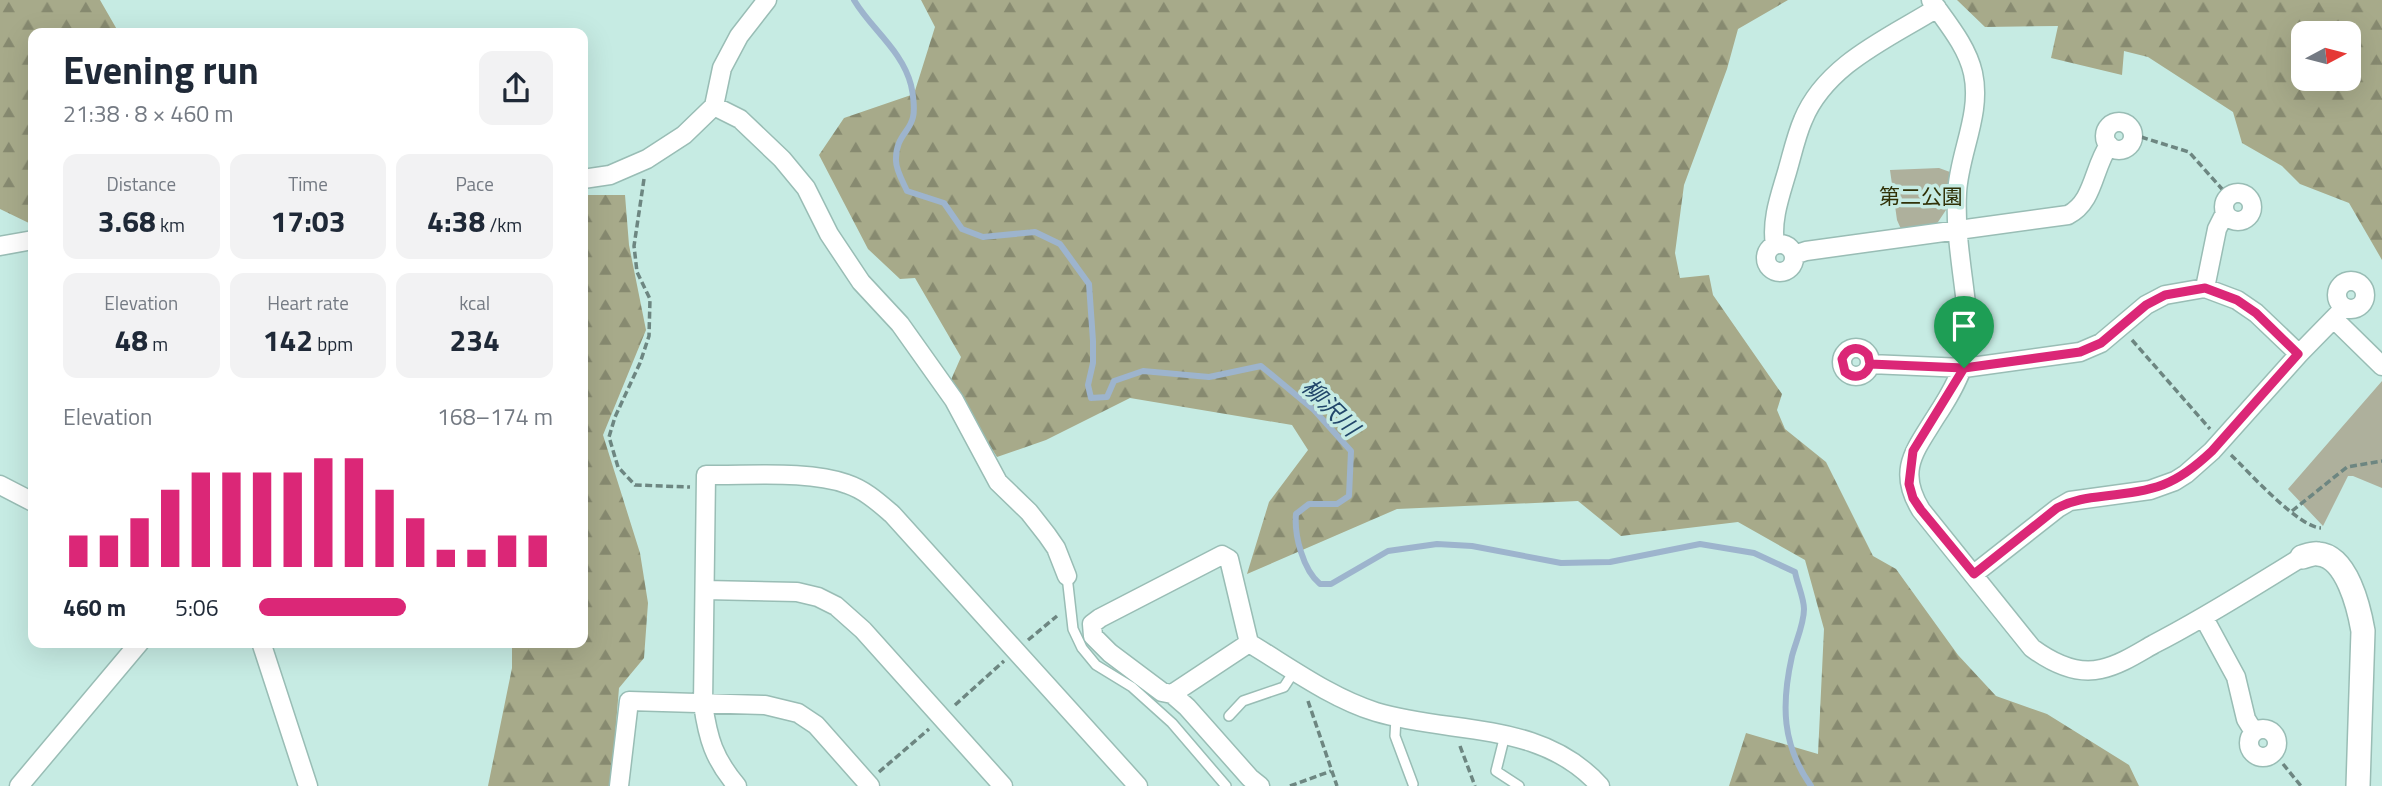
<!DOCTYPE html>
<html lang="en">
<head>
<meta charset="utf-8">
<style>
	:root { --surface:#fff; --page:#f2f2f3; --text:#1f2937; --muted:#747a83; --accent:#db2777 }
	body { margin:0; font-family:"Titillium Web","Noto Sans JP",sans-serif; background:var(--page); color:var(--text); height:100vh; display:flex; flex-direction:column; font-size:26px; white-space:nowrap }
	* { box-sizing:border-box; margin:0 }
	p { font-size:23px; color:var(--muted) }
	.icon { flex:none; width:38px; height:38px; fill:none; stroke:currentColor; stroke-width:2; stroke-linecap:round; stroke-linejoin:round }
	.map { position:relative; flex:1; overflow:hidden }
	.details { position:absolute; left:28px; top:28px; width:560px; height:620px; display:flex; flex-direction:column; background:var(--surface); border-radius:14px; box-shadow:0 7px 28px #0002 }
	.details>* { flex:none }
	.needle { width:46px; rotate:83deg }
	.tools { position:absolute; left:2291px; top:21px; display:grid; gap:14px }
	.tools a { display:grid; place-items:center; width:70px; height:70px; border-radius:14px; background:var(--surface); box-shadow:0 7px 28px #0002; font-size:35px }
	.pin { position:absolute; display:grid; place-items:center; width:60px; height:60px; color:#fff; margin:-72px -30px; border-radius:50% 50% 50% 0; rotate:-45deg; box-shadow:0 0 7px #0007 }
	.pin .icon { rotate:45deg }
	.round { display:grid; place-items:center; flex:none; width:74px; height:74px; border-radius:14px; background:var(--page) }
	.head { display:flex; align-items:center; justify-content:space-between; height:119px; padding:0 35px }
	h1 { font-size:38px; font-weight:700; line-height:52px }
	.metrics { display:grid; grid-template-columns:repeat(3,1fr); gap:10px; height:119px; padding:7px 35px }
	.metrics div { display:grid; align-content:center; border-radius:14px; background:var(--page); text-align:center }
	.metrics b { font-size:30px; font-weight:700 }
	.metrics small { font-size:19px; font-weight:400 }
	.metrics p { font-size:19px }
	.chart { height:196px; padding:14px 35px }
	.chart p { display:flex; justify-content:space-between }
	.chart svg { width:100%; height:126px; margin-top:7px; stroke:var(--accent); stroke-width:6 }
	ul { padding:0 35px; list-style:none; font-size:23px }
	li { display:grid; grid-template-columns:112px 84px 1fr; align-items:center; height:52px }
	li i { height:18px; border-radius:9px; background:var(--accent) }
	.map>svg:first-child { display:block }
	.forest { fill:url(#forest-firs); fill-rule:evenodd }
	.park { fill:#aeb09c }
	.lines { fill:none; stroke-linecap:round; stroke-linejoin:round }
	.stream { stroke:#9db4cd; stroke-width:6 }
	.service-casing { stroke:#99bdb5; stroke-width:12 }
	.minor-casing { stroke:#99bdb5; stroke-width:21 }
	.tertiary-casing { stroke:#99bdb5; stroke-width:26 }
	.path { stroke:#6d8681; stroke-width:3.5; stroke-dasharray:7 3.5; stroke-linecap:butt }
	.service { stroke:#fff; stroke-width:9 }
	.minor { stroke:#fff; stroke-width:18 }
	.tertiary { stroke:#fff; stroke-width:23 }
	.route-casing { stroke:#fff; stroke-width:14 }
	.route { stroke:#db2777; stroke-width:9 }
	.labels { text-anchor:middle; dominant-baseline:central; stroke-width:7; stroke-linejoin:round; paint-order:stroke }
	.park-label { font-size:21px; fill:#303107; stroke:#c6ebe3 }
	.water-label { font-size:23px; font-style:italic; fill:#21466a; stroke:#c6ebe3 }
</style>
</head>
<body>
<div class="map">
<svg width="2382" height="786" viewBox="0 0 2382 786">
	<defs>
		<pattern id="forest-firs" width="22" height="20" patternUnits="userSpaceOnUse" patternTransform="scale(1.75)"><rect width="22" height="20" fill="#a7aa8a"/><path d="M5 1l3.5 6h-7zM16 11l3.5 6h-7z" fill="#878a70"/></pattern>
	</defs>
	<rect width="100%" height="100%" fill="#c6ebe3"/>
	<path class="forest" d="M0,0H100L119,33H33V225L0,209Z
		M921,0H1788L1738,29L1727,69L1684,185L1675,253L1680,278L1709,275L1713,295L1782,394L1777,410L1785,429L1826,462L1873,556L1896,569L1958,655L1996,696L2047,714L2129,765L2139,786H1729L1746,733L1818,754L1824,629L1805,560L1738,522L1621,536L1578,501L1397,509L1247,574L1269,502L1308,450L1292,425L1130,398L1046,440L997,457L950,382L961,357L915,278L900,279L868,249L819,155L844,118L914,94L935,27Z
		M1957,0H2382V260L2349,203L2300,184L2282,166L2242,143L2233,112L2148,57L2124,51L2122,75L2051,58L2058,26L1985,27ZM2348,33V79H2303V33Z
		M583,195H625L629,245L646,330L603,435L640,553L648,603L644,658L619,688L611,786H488L512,668V642H583Z"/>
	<path class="park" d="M1939,168L1950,172L1946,210L1936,225L1901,229L1897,220L1890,170Z
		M2382,381V488L2353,476H2348L2323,526L2288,489Z"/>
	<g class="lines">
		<path class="stream" d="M854,0C871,29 902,50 911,85C913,93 915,109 913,117C910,132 895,137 896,161C896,170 903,182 907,191L944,203L962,229L983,237L1035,232L1060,244L1089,284L1093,341V363L1088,385L1091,398L1107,397L1114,381L1143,371L1209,377L1261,366L1314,410L1351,451L1349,496L1337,504H1309L1296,514C1294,535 1303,570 1320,584H1331L1388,551L1437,544L1472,546L1561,563L1610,562L1700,544L1754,553L1795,572C1797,583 1804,598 1804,609C1804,624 1796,641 1792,656C1781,705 1782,745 1811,786"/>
		<g class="service-casing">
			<path id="service" d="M1067,576L1073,629L1082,648L1096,665L1132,687L1172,723L1226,786
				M1229,716L1243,701L1284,687L1295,670
				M1396,717L1395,736L1413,784
				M1505,735L1496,771L1519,786"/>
		</g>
		<g class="minor-casing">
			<path id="minor" d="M1931,0C1947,23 1967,46 1973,73C1982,114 1959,153 1957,193C1955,230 1962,268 1966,304C1967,318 1971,334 1968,347C1964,372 1949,397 1935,418C1914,452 1897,471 1921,510L2032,648C2051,662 2076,675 2101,669C2120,665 2138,653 2154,644C2205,618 2253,587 2302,557
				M714,106L740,119L782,159L806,188L829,234L861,282L900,324L954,400L998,482L1029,512L1047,535L1056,548L1067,576
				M2105 136a14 14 0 1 1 28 0a14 14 0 1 1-28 0Z
				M583,179L610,175L647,159L684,135L714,106L722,68L739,36L767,0
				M2224 207a14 14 0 1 1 28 0a14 14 0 1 1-28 0Z
				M1766 258a14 14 0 1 1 28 0a14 14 0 1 1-28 0Z
				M1775,245C1771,220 1780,196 1787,172C1792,155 1796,136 1803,120C1826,64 1889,38 1937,8
				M0,246L33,240
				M1794,255L1806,251L2068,215C2094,202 2093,168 2109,145
				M2337 295a14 14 0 1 1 28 0a14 14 0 1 1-28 0Z
				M2205,288L2217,229L2225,213
				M2334,319L2382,366
				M1842 362a14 14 0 1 1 28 0a14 14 0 1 1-28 0Z
				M1870,364L1964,368L2080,352L2101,343L2146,305L2165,295L2205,288L2237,300L2256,313L2299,354
				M0,485L33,502
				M1974,574L2058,508L2070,501L2150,490L2175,481L2186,474L2212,451L2299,354L2344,308
				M705,590L797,592L818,597L836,606L863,630L1003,786
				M2204,618L2236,677L2246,719L2254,732
				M261,642L308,786
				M1172,694L1162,692L1110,653L1093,636L1092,624L1100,618L1222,555L1229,559L1249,643
				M2249 743a14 14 0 1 1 28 0a14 14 0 1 1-28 0Z
				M19,786L140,642
				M619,786L629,701L765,705L798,713L816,725L870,786
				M737,786C714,759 708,739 703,704L706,475C748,476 808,470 847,484C865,490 878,502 892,514L1138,786
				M1260,786L1250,778L1187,707L1172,694L1249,643C1289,667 1331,698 1376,712C1453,735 1541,720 1600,786"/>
		</g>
		<g class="tertiary-casing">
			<path id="tertiary" d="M2302,557C2306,556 2313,553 2318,554C2347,556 2359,608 2363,631L2358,786"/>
		</g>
		<path class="path" d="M2141,137L2189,152L2222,189
			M644,179L634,246L637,272L650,299L649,336L640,363L615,417L609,437L618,467L635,485L690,487
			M2132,340L2210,429
			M2231,455C2249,472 2298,527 2321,528
			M2292,511L2347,467L2382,461
			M1028,640L1057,616
			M1308,701L1337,786
			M955,705L1004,661
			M1460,746L1475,786
			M2283,764L2301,786
			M879,772L929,729
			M1290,786L1331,771"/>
		<use href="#service" class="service"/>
		<use href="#minor" class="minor"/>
		<use href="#tertiary" class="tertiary"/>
	</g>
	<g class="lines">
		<g class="route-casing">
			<path id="route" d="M1964,368L1870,364L1868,355C1859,345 1847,347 1842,359L1845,372C1855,380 1867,376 1870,364L1964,368L1913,451L1909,484L1913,498L1921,510L1974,574L2057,508C2073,500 2087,498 2105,496C2155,490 2174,487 2212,451L2298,354L2256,313L2237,300L2205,288L2165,295L2146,305L2101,343L2080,352L1964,368"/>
		</g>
		<use href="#route" class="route"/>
	</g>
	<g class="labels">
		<g class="park-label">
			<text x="1921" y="196">第二公園</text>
		</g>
		<g class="water-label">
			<text transform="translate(1331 407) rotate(45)">柳沢川</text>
		</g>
	</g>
</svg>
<div class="tools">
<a><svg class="needle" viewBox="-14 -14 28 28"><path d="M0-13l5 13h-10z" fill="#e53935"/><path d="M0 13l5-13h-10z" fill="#747a83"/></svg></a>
</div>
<div class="pin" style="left:1964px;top:368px;background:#1e9e55"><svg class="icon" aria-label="arrive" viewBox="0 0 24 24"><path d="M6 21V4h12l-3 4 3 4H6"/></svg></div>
<section class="details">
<div class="head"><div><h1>Evening run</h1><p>21:38 · 8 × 460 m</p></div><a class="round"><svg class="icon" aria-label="share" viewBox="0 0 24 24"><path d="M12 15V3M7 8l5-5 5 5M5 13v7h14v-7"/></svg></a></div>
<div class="metrics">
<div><p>Distance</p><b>3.68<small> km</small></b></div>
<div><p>Time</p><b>17:03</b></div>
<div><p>Pace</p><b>4:38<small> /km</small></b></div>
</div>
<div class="metrics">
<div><p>Elevation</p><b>48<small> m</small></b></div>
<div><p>Heart rate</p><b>142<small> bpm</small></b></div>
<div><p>kcal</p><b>234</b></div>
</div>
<div class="chart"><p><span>Elevation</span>168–174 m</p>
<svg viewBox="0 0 160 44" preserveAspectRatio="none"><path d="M5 44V33M15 44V33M25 44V27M35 44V17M45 44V11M55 44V11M65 44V11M75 44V11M85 44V6M95 44V6M105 44V17M115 44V27M125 44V38M135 44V38M145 44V33M155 44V33"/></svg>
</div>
<ul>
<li><b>460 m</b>5:06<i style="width:50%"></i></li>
</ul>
</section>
</div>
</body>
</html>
